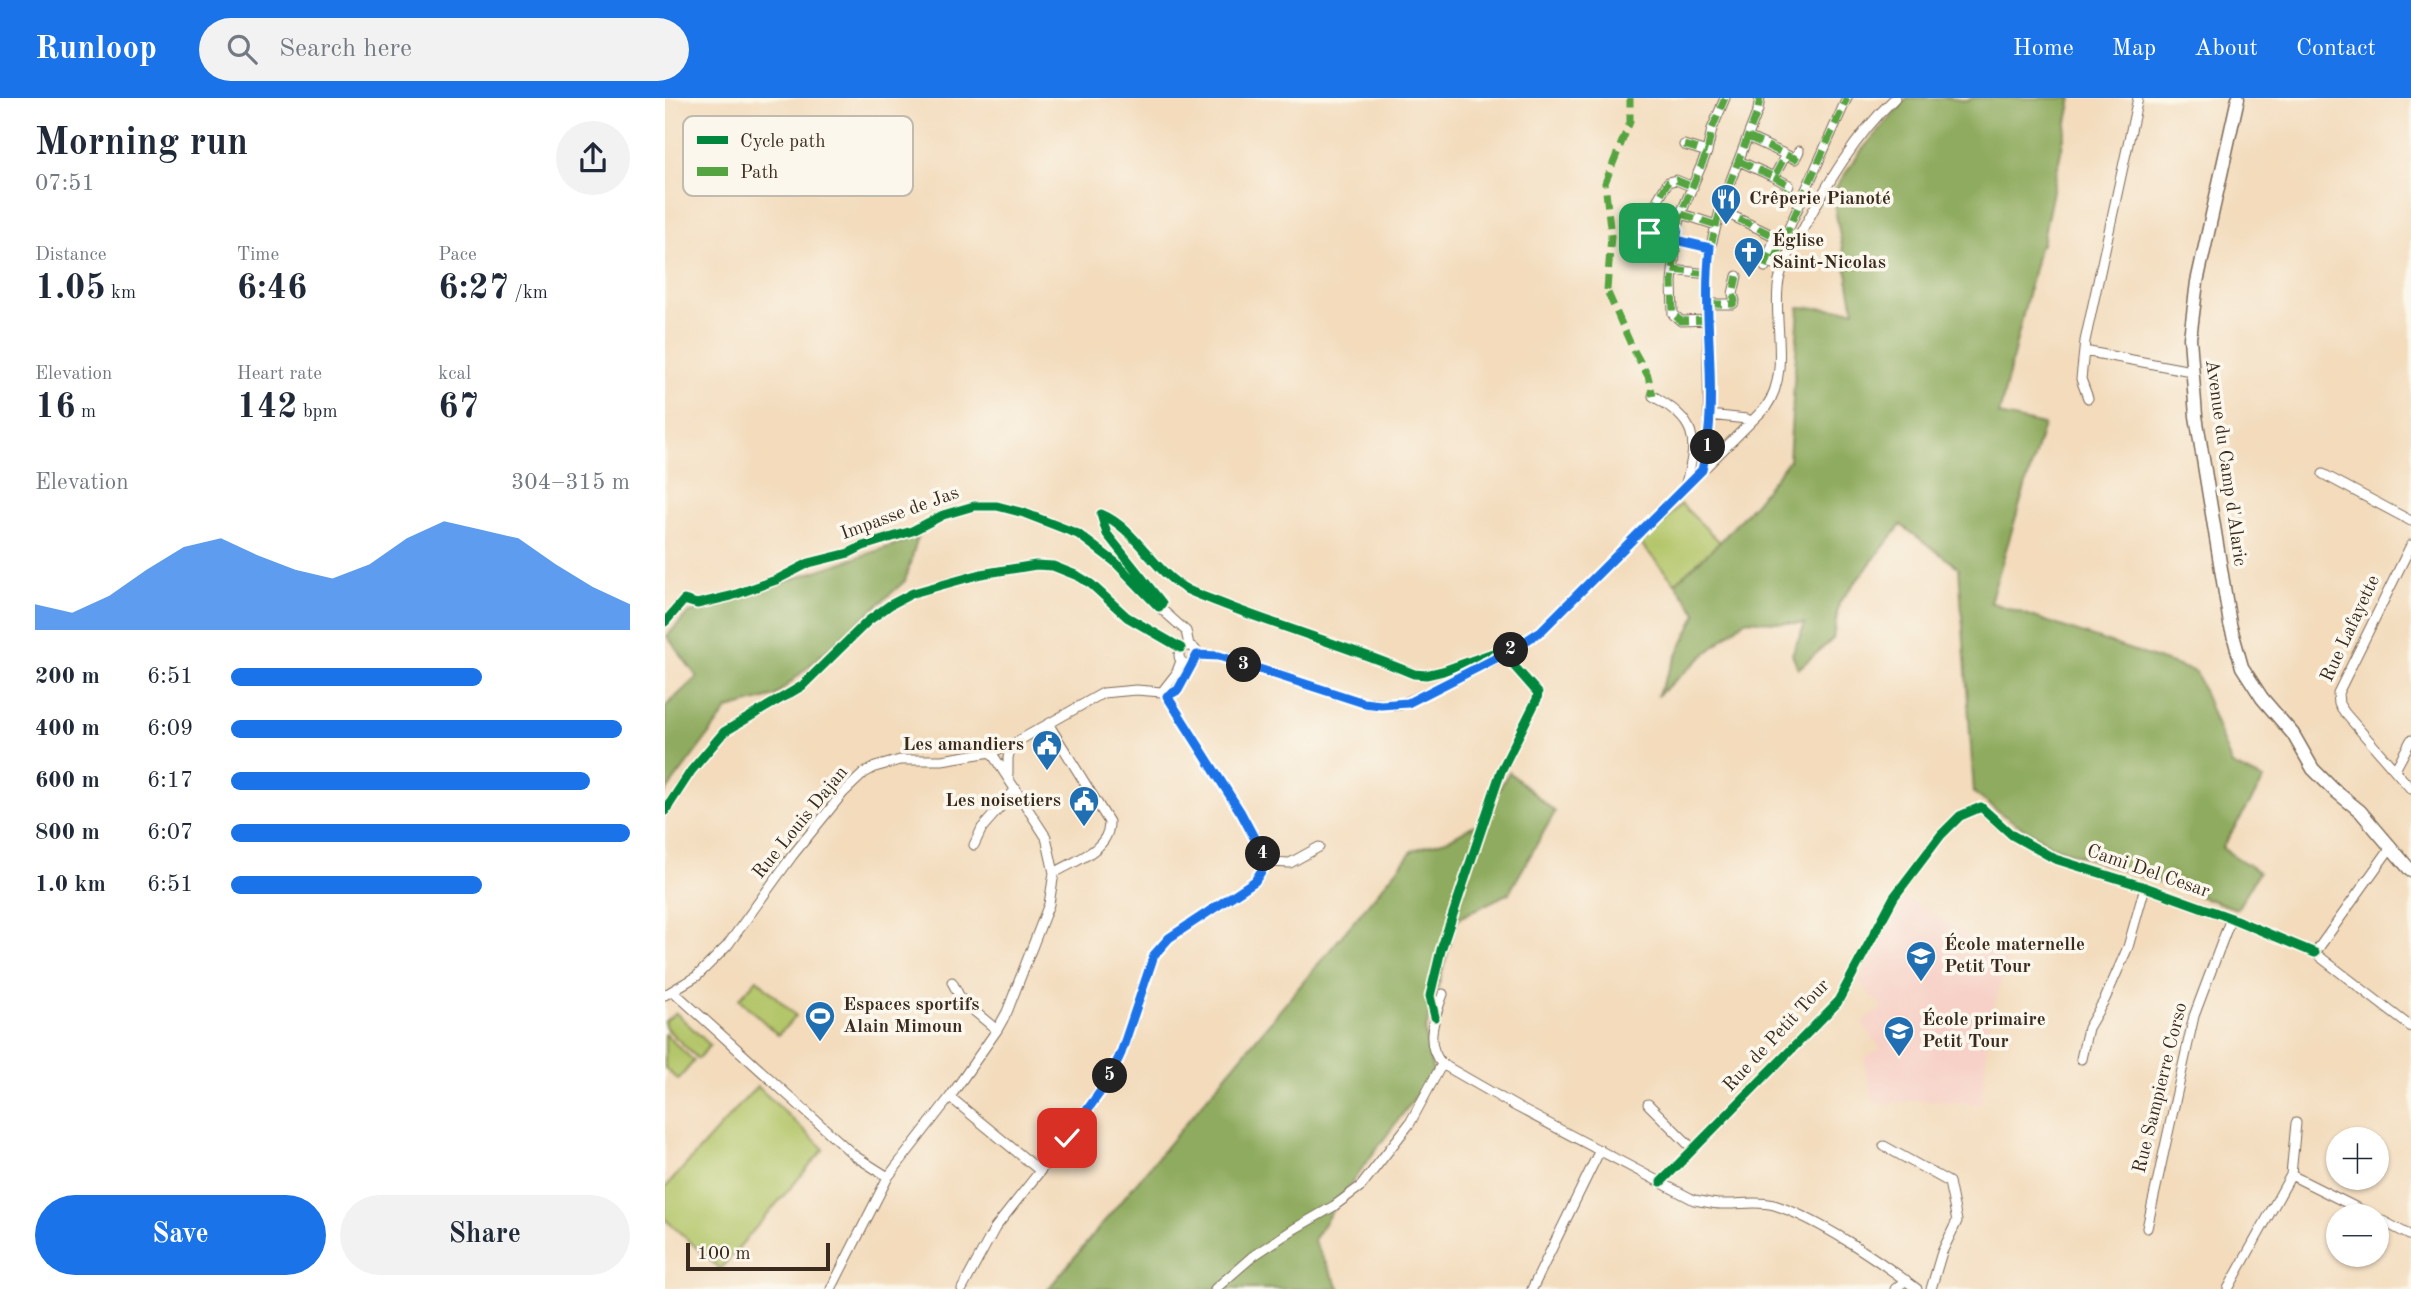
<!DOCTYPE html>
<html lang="en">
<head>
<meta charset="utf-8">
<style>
	:root { --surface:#fff; --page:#f2f2f3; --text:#1f2937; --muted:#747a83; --accent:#1a73e8 }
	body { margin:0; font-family:"Old Standard TT",serif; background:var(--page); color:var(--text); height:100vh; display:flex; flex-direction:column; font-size:26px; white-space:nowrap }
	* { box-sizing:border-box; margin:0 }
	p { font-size:23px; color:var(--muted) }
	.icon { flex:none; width:38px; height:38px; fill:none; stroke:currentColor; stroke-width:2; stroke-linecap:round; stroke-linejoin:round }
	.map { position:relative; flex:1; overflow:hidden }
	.drawer { display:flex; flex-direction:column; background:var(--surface); width:665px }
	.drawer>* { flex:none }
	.tools { position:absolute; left:1661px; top:1029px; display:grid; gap:14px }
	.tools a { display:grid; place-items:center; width:63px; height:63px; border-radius:50%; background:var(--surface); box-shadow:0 2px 5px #0004; font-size:35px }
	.scale { position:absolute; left:21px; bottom:18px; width:144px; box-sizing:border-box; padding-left:7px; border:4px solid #3b2a1e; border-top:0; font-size:19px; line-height:24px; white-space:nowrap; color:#3b2a1e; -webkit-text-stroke:5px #fbf7ec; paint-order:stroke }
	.pin { position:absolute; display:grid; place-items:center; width:60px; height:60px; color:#fff; margin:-30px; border-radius:14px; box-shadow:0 4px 10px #0006 }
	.km { position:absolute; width:35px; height:35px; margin:-18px; border-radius:50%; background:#222; color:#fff; font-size:19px; line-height:35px; text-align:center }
	.round { display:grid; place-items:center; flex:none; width:74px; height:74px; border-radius:37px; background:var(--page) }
	.head { display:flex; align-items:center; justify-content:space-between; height:119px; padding:0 35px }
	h1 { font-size:38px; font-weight:700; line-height:52px }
	.stats { display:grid; grid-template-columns:repeat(3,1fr); gap:10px; height:119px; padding:7px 35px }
	.stats div { display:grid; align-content:center }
	.stats b { font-size:35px; font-weight:700 }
	.stats small { font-size:19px; font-weight:400 }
	.stats p { font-size:19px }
	.chart { height:196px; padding:14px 35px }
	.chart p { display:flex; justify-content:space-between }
	.chart svg { width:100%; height:126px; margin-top:7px; fill:var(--accent); opacity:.7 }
	.primary-button { display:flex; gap:14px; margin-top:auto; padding:14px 35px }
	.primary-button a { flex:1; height:80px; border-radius:42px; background:var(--accent); color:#fff; font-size:28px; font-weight:700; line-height:80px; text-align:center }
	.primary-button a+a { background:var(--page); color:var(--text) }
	ul { padding:0 35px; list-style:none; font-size:23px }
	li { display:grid; grid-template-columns:112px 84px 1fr; align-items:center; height:52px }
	li i { height:18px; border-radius:9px; background:var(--accent) }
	header { display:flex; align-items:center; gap:42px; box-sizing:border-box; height:98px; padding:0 35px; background:var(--accent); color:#fff }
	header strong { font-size:33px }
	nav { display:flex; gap:38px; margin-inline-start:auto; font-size:24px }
	.search { width:490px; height:63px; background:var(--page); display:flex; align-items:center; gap:18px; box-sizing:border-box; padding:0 24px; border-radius:38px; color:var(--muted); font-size:26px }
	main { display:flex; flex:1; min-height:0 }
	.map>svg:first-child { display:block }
	.built { fill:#f7d1c7 }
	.green { fill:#b4c66a; stroke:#787844; stroke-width:2 }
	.forest { fill:#8fab5e; stroke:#656a3e; stroke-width:2 }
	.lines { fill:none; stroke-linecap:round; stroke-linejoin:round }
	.street-tunnel { stroke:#ceb89c; stroke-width:9; stroke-dasharray:9 4.5; stroke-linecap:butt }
	.street-casing { stroke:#7b6855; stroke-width:11 }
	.secondary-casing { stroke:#7b6855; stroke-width:15 }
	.street { stroke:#fff; stroke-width:9 }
	.secondary { stroke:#fff; stroke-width:12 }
	.quiet { stroke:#54a441; stroke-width:7; stroke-dasharray:14 7; stroke-linecap:butt }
	.cycleway-casing { stroke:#fbf7ec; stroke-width:13 }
	.cycleway { stroke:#00873e; stroke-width:9 }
	.route-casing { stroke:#fff; stroke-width:14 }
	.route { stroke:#1a73e8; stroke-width:9 }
	.labels { text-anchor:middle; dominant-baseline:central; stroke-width:7; stroke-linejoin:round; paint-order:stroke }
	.poi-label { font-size:19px; font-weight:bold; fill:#3b2a1e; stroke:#fbf7ec; text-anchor:start }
	.street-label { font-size:19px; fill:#3b2a1e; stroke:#fbf7ec }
	.key { fill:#fbf7ec; stroke:#c1baae; stroke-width:2 }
	.key-label { font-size:19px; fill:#3b2a1e }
</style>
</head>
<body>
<header>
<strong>Runloop</strong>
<div class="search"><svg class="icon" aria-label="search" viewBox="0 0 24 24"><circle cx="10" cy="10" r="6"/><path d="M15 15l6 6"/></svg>Search here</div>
<nav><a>Home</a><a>Map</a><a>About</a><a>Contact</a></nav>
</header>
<main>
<section class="drawer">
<div class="head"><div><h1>Morning run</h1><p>07:51</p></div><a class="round"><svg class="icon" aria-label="share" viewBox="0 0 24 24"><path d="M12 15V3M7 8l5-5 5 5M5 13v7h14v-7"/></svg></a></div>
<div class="stats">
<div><p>Distance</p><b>1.05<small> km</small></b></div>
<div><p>Time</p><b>6:46</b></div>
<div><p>Pace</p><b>6:27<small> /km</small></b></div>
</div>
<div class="stats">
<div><p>Elevation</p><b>16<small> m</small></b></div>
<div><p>Heart rate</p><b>142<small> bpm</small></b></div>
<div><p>kcal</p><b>67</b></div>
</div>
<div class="chart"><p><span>Elevation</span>304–315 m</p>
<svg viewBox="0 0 160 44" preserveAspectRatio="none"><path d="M0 44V35L10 38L20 32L30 23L40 15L50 12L60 18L70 23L80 26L90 21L100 12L110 6L120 9L130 12L140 21L150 29L160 35V44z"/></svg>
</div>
<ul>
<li><b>200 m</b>6:51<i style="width:63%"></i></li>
<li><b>400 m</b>6:09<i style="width:98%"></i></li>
<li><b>600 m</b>6:17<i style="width:90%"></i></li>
<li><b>800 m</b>6:07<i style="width:100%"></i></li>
<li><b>1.0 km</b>6:51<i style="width:63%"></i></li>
</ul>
<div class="primary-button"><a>Save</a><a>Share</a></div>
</section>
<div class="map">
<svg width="1746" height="1191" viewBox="0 0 1746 1191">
	<rect width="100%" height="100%" fill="#fbf7ec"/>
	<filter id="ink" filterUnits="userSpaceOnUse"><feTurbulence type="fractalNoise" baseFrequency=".0143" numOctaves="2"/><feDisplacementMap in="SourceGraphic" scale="14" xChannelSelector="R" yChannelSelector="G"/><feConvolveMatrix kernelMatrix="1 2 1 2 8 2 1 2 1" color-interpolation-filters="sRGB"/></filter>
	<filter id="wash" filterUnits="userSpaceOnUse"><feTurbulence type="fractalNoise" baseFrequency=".00686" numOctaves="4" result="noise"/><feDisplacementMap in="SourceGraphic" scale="28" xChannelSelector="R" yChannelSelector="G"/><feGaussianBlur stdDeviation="1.57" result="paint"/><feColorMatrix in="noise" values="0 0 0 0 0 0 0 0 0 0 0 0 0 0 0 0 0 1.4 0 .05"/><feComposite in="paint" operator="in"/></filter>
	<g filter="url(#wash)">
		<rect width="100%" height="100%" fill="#f3dbbc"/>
		<path class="built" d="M1239,799L1343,861L1325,919L1316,1006L1254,1002L1209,1006L1199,960L1216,951L1197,924L1218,910L1193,883Z"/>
		<path class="green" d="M1016,406L1055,444L1010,485L976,446Z
			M92,881L131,918L113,937L74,901Z
			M11,915L45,947L33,961L0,929V923Z
			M0,936L29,963L13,982L0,970Z
			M92,988L159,1051L55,1171L0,1121V1090Z"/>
		<path class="forest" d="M1242,0H1285L1302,3L1307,0H1407L1377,146L1374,150L1334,317L1379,327L1325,504L1531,574L1567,667L1599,682L1557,750L1594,774L1572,811L1387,748L1335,715L1309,695L1294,470L1236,427L1174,505L1168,541L1133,571L1127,556L1140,526L1080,522L992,598L1032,516L1010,485L1055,444L1090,405L1124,362L1134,209L1189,212L1167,95L1196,53Z
			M253,439L240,483L110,598L63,611L0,695V609L32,579L2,538L22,516Z
			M844,674L890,714L844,795L792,821L760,934L768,975L681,1092L648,1142L675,1191H383L748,752L784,741L815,724Z"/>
	</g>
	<g filter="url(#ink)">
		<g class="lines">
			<path class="street-tunnel" d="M1089,159L1099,163"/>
			<g class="street-casing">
				<path id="street" d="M1083,39L1130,61L1134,53
					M1019,47L1042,54
					M1074,63L1109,79L1118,62
					M1109,79L1124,87L1121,95
					M1055,112L1107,137
					M1017,116L1051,127
					M985,124L1013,131
					M984,135L988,110L1003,84L1011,82L1028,89
					M1011,142L1045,150
					M1100,169L1110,139
					M1118,169L1108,166L1110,161L1182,0
					M1008,172L1043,176
					M1043,206H1068L1070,203L1068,196L1072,178
					M1044,222L1016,223L1008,216L1007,184L1012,134L1017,113L1042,54L1047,31L1060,0
					M1419,253L1526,273
					M988,298C1031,323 1034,339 1021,385
					M1423,300L1416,281L1420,243L1473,0
					M1044,317L1082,321L1084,323
					M1037,370L1044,345L1042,188L1045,151L1057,105L1093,12L1095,0
					M1658,376L1746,423
					M1746,447L1673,595L1674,606L1680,615L1746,691
					M494,509L521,533L524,547
					M0,524L19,502L32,506L66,498L111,482L144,465L184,455L198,448L247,433L278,417L309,408H332L359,415L413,436L450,464L494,509L497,505L442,436L436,416C472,431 488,474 523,492C538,499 554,504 568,510C628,533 690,551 749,576L761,577L778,573L828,555L842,560L873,595
					M514 557a9 9 0 1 1 18 0a9 9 0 1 1-18 0Z
					M532,557L554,558L699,605L735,607L789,582L847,552L876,533L1101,309C1125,275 1109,228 1113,189C1115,169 1126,152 1136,135C1162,86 1189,39 1230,0
					M497,594L502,598L576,715L602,764
					M497,594L511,576L516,563
					M502,598L513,592L528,565
					M384,627L444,724C445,752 409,763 389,775
					M1730,672L1746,642
					M343,676V660L346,647
					M0,713L26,673L59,634L137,588L203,523L225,507L248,495L316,476L371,467L388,468L413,478L426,486L462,519L516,550
					M309,747L317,730L351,691
					M602,764L625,765L654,749
					M1650,855L1726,749
					M287,884L297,903L332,932
					M8,893L190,1058L223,1079
					M778,896C770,919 758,945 777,966L852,1009L1029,1102C1038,1103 1047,1106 1056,1106C1074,1107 1091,1102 1109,1107C1154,1121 1215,1163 1252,1191
					M0,897L32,878L62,848L127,758L178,695L199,675L210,669L235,662H277L326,654L346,647L438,595L471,592L497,594
					M1416,961L1423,930L1440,901L1463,849L1480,789
					M285,999L374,1072
					M983,1006L1028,1051
					M1219,1048L1284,1084L1292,1123L1277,1154L1266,1191
					M1626,1077L1631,1025
					M996,1084L1172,905L1229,799L1276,737L1295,718L1316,709L1347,737L1390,761L1480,789L1566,820L1650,855L1746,929
					M1712,1120L1746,1138
					M1482,1130L1529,918L1566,820
					M166,1191L223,1079L285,999L332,932L342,914L384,806L389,775L381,739L326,654
					M297,1191L330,1130L402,1039L443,983L456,955L489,857L504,840L591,783L602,764
					M550,1191L588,1158L629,1131L669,1108L696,1088L745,1025L777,966
					M867,1191L935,1052
					M1230,1191L1241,1182
					M1563,1191L1626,1077L1708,1118"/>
			</g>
			<g class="secondary-casing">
				<path id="secondary" d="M1573,0L1532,184L1525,240L1531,318L1565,526L1577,569L1597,600L1628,636L1648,671L1669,692L1695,713L1746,773"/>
			</g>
			<use href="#street" class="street"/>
			<use href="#secondary" class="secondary"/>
			<path class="quiet" d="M1083,39L1130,61L1134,53
				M1019,47L1042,54
				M1074,63L1109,79L1118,62
				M1109,79L1124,87L1121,95
				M1055,112L1107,137
				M1017,116L1051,127
				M985,124L1013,131
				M984,135L988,110L1003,84L1011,82L1028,89
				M1011,142L1045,150
				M1110,161L1182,0
				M1100,169L1107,149
				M1008,172L1043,176
				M942,192L946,138L940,85L965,24V0
				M943,195L967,249L983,278L988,298
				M1043,206H1068L1070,203L1068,196L1072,178
				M1044,222L1016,223L1008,216L1007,184L1012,134L1017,113L1042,54L1047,31L1060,0
				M1044,317L1042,188L1045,151L1057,105L1093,12L1095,0"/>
			<g class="cycleway-casing">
				<path id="cycleway" d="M0,524L19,502L32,506L66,498L111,482L144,465L184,455L198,448L247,433L278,417L309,408H332L359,415L413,436L450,464L494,509L497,505L442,436L436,416C472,431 488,474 523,492C538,499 554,504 568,510C628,533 690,551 749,576L761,577L778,573L828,555L842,560L873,595L872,601L836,673L776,852L765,898L770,919
					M0,713L26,673L59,634L137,588L203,523L225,507L248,495L316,476L371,467L388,468L413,478L426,486L462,519L516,550
					M996,1084L1172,905L1229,799L1276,737L1295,718L1316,709L1347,737L1390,761L1480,789L1566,820L1650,855"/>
			</g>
			<use href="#cycleway" class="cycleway"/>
		</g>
	</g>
	<g class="lines" filter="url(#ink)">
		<g class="route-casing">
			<path id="route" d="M402,1040L443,983L456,955L489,857L504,840L590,783L602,764L576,715L502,598L513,592L532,557L554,558L699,605L716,607L743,605L847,552L876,533L1037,372C1056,300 1036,223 1045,150L1011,142L1013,131L985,124L984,135"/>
		</g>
		<use href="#route" class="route"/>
	</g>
	<defs>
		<g id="restaurant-pin" transform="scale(1.575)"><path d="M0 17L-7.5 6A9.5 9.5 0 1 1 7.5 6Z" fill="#1f6fb2" stroke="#fbf7ec"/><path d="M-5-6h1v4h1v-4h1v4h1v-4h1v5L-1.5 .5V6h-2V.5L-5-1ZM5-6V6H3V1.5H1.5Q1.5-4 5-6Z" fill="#fff"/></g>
		<g id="church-pin" transform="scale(1.575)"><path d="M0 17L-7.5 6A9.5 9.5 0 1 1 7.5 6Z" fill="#1f6fb2" stroke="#fbf7ec"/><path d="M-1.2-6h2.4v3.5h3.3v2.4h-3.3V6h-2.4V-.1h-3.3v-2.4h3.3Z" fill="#fff"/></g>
		<g id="civic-pin" transform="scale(1.575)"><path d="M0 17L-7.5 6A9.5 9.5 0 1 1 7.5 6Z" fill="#1f6fb2" stroke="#fbf7ec"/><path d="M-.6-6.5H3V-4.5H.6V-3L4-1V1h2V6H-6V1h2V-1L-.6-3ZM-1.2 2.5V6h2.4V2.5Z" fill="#fff"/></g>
		<g id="school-pin" transform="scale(1.575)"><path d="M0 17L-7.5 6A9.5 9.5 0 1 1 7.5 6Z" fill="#1f6fb2" stroke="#fbf7ec"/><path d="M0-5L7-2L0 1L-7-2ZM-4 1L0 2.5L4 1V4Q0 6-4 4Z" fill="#fff"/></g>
		<g id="stadium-pin" transform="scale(1.575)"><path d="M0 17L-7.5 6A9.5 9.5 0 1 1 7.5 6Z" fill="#1f6fb2" stroke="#fbf7ec"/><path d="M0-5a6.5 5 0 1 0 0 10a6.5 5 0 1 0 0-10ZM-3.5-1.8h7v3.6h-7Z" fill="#fff"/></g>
	</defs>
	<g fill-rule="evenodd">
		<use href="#restaurant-pin" x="1061" y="101"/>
		<use href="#church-pin" x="1084" y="154"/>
		<use href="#civic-pin" x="382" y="647"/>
		<use href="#civic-pin" x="419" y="703"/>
		<use href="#school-pin" x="1256" y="858"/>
		<use href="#stadium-pin" x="155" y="918"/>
		<use href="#school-pin" x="1234" y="933"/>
	</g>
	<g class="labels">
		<g class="poi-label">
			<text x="1084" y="101">Crêperie Pianoté</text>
			<text x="1107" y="143">Église<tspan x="1107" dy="22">Saint-Nicolas</tspan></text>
			<text x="359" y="647" text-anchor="end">Les amandiers</text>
			<text x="396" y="703" text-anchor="end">Les noisetiers</text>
			<text x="1279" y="847">École maternelle<tspan x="1279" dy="22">Petit Tour</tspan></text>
			<text x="178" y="907">Espaces sportifs<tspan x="178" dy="22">Alain Mimoun</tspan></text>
			<text x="1257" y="922">École primaire<tspan x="1257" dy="22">Petit Tour</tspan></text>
		</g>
		<g class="street-label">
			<text transform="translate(1560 365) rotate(82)">Avenue du Camp d'Alaric</text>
			<text transform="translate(235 416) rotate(-20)">Impasse de Jas</text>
			<text transform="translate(1686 531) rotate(-65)">Rue Lafayette</text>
			<text transform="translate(136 725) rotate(-51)">Rue Louis Dajan</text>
			<text transform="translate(1483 774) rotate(19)">Cami Del Cesar</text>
			<text transform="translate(1112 938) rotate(-47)">Rue de Petit Tour</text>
			<text transform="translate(1496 990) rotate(-76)">Rue Sampierre Corso</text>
		</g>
	</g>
	<rect x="18" y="18" width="230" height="80" rx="10" class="key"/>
	<rect x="32" y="38" width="31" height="8" fill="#00873e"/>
	<rect x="32" y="69" width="31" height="9" fill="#54a441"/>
	<g class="key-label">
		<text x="75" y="49">Cycle path</text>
		<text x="75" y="80">Path</text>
	</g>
</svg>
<div class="tools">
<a>+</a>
<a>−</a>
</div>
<div class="scale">100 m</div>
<div class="pin" style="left:984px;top:135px;background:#1e9e55"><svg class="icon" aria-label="arrive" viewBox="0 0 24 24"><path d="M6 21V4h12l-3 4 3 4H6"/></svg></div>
<div class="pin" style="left:402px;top:1040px;background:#d93025"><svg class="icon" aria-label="check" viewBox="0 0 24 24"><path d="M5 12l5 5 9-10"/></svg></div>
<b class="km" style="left:1043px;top:349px">1</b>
<b class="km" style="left:846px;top:552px">2</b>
<b class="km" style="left:579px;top:567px">3</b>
<b class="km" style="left:598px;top:756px">4</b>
<b class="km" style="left:445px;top:978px">5</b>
</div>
</main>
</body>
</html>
